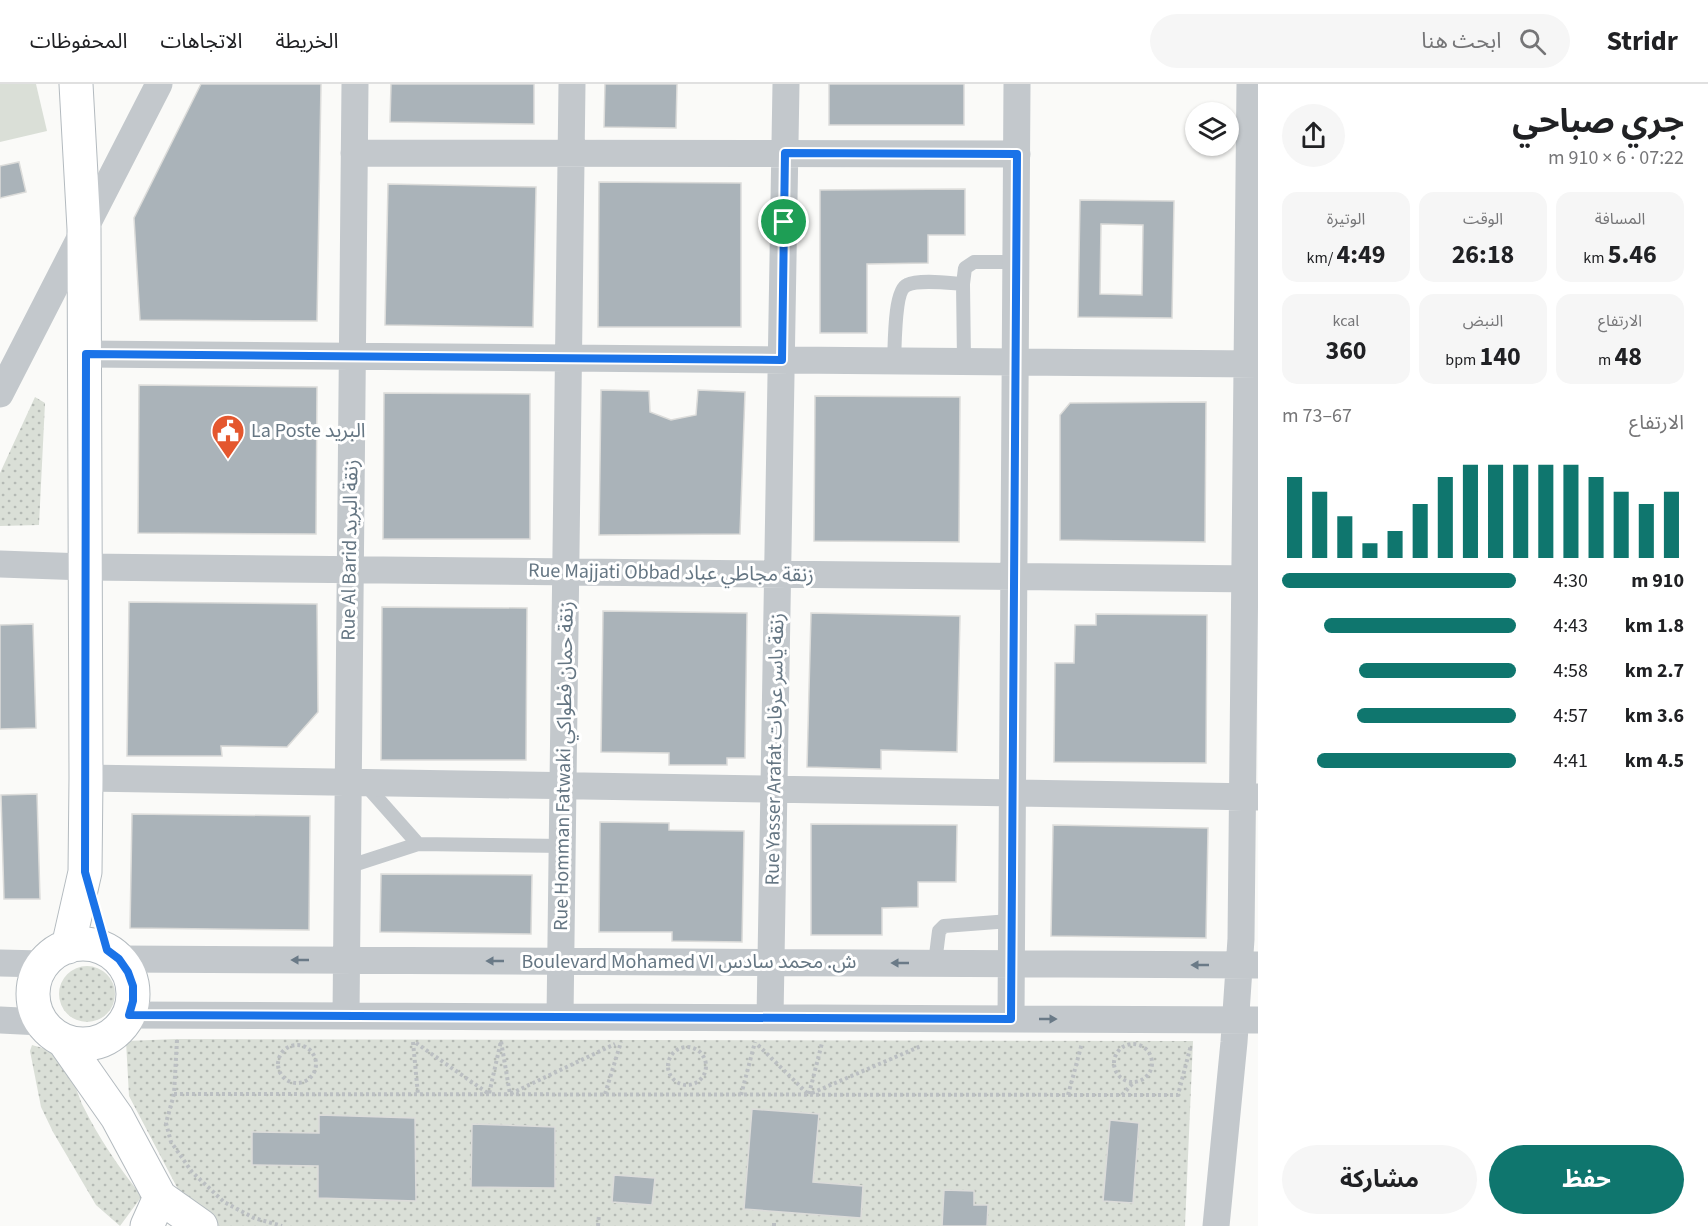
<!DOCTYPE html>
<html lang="ar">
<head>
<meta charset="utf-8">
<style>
	:root { --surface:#fff; --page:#f6f6f6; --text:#202124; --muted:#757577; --line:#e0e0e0; --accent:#0f766e }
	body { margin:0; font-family:"Source Sans 3","Noto Sans Arabic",sans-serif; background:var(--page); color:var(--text); direction:rtl; height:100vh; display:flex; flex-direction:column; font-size:22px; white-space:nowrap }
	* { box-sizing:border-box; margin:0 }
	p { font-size:20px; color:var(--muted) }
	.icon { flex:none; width:33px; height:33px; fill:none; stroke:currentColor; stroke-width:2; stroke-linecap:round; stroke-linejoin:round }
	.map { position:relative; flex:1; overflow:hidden; direction:ltr }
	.side { display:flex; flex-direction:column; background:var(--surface); width:450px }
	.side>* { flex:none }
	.tools { position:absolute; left:1185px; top:18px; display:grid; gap:12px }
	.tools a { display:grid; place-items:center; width:54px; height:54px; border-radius:50%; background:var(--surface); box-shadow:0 2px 4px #0004; font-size:30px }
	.pin { position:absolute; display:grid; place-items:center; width:51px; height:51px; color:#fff; margin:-26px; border:3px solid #fff; border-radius:50%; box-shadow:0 2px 6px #0007 }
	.round { display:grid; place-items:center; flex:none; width:63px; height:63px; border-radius:32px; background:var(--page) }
	.head { display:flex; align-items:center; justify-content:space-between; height:102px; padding:0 24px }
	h1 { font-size:33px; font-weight:700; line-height:45px }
	.metrics { display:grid; grid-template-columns:repeat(3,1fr); gap:9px; height:102px; padding:6px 24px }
	.metrics div { display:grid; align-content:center; border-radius:15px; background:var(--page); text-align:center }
	.metrics b { font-size:26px; font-weight:700 }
	.metrics small { font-size:16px; font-weight:400 }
	.metrics p { font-size:16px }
	.chart { height:168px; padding:12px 24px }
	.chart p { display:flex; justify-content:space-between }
	.chart svg { width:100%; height:108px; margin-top:6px; stroke:var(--accent); stroke-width:6 }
	.cta { display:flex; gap:12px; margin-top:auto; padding:12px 24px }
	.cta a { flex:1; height:69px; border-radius:36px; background:var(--accent); color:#fff; font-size:24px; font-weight:700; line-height:69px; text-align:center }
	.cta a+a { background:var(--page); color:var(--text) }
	ul { padding:0 24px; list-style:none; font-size:20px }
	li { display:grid; grid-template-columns:96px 72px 1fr; align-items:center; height:45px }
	li i { height:15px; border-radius:8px; background:var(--accent) }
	header { display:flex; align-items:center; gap:36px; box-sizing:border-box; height:84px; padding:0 30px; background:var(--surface); border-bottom:2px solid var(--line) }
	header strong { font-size:28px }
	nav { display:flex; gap:33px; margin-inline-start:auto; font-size:21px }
	.search { width:420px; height:54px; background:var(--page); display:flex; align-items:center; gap:15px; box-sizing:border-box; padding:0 21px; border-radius:33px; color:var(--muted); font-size:22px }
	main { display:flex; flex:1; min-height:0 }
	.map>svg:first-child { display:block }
	.green { fill:url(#green-dots) }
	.pitch { fill:#dadfd7 }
	.building { fill:#aab3b9; stroke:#dcdcda; stroke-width:1.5; fill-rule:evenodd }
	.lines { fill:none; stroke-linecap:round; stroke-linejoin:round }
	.secondary-casing { stroke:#b3babf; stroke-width:35 }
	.path { stroke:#bbbfc2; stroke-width:4; stroke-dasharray:3 3; stroke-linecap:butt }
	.lane { stroke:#c3c8cc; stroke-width:14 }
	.street { stroke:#c3c8cc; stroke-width:27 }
	.secondary { stroke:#fff; stroke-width:33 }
	.oneway { fill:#6a7a87 }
	.route-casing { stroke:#fff; stroke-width:12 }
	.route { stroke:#1a73e8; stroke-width:8 }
	.labels { text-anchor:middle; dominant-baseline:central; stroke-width:6; stroke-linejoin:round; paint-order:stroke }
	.poi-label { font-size:20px; fill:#657683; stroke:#fff; text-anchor:start }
	.street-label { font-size:20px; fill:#657683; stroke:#fff }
</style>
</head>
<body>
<header>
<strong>Stridr</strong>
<div class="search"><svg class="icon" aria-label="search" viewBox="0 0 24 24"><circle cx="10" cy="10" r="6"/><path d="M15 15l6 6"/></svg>ابحث هنا</div>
<nav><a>الخريطة</a><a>الاتجاهات</a><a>المحفوظات</a></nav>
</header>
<main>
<section class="side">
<div class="head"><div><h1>جري صباحي</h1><p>07:22 · 6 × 910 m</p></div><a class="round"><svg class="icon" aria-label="share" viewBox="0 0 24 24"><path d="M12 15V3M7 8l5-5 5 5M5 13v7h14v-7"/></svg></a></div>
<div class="metrics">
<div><p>المسافة</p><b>5.46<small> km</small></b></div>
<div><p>الوقت</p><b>26:18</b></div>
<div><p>الوتيرة</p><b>4:49<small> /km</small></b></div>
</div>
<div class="metrics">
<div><p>الارتفاع</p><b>48<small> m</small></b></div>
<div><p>النبض</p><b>140<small> bpm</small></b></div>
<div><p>kcal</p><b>360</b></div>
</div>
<div class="chart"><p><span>الارتفاع</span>67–73 m</p>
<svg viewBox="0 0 160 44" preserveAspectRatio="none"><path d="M5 44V11M15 44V17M25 44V27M35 44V38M45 44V33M55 44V22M65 44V11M75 44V6M85 44V6M95 44V6M105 44V6M115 44V6M125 44V11M135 44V17M145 44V22M155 44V17"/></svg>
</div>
<ul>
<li><b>910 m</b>4:30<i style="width:100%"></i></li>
<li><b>1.8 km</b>4:43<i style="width:82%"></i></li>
<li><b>2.7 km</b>4:58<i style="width:67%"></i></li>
<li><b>3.6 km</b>4:57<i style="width:68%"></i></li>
<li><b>4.5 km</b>4:41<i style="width:85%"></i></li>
</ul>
<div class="cta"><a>حفظ</a><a>مشاركة</a></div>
</section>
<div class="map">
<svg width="1258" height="1142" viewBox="0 0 1258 1142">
	<defs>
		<pattern id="green-dots" width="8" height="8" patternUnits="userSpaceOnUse" patternTransform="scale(1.5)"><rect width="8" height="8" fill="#dadfd7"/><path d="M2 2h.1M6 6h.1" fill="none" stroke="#b4b9b4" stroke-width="1.8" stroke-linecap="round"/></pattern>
	</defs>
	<rect width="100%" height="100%" fill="#fafaf8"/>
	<path class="green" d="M35,313L45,319L39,441L0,442V389Z
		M59 910a28 28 0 1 1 56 0a28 28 0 1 1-56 0Z
		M177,955L1193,957L1185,1142H219L181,1111L129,1012L126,957Z
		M32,961C43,964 54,967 62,975C71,984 77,1009 83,1022C99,1054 119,1084 142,1112L120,1142L96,1121L53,1048L41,1023L30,967Z"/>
	<path class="pitch" d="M0,0H36L47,47L0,58Z"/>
	<path class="building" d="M201,0H321L317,237L140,236L134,134Z
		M391,0H534V40L390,38Z
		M605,0H677L676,44L604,43Z
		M829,0H964V41H829Z
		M19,78L26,108L0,114V82Z
		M599,98L741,99V243H598Z
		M388,100L536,103L533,243L385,241Z
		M965,105V151H928V179L867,180V249H820V106Z
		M1080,116L1174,117L1172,234L1078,233ZM1101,140L1143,141L1142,211L1100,210Z
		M139,301L317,303L316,450L138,449Z
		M601,306L649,307L650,328L671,336L696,331L698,306L745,308L740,450L599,451Z
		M384,309L530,310V455H383Z
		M815,312L960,313L959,458L814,457Z
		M1206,318L1205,458L1060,456V331L1070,319Z
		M129,518L317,520L318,628L287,663L221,662L222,672H127Z
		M382,523L527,524L526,676H381Z
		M603,527L747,529L745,674H727V681H669V669L601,668Z
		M811,529L960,532L957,668L881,666V685L807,683Z
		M1096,530L1207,531L1206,679L1054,678L1055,579H1074L1075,541H1096Z
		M33,540L36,644L0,645V541Z
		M37,710L40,815H4L1,711Z
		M132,730L310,732L309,846L130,844Z
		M600,738L669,739V746L744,747L742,858L672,857V848H599Z
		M811,740L957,741L956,798H918V823L882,824V851H811Z
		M1053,741L1208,744L1206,854L1051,852Z
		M381,790L532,791L531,850L380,848Z
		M752,1025L819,1030L813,1098L863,1102L861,1134L744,1125Z
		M319,1031L415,1034L416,1117L318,1114V1082L252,1081V1048L319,1049Z
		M1110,1036L1139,1039L1133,1119L1103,1117Z
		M472,1040L555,1043V1104L471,1103Z
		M614,1091L655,1094L652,1121L612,1118Z
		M944,1106L974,1107V1121H988L987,1142H942Z"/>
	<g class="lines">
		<g class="secondary-casing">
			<path id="secondary" d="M33 910a50 50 0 1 1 100 0a50 50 0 1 1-100 0Z
				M68,863L85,788L86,694L84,145L76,0
				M63,956L117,1033L160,1113L201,1142
				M147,1142L160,1113"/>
		</g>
		<path class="path" d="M177,956L174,1010L166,1039L171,1058L192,1088L224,1118L254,1134L282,1142
			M413,958L418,1011
			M416,959L489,1010L501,957L510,1010L615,960
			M1114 979a19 19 0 1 1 38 0a19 19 0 1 1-38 0Z
			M758,961L808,1010
			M278 980a19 19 0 1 1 38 0a19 19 0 1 1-38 0Z
			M668 982a19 19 0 1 1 38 0a19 19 0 1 1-38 0Z
			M812,1009L921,962
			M174,1010L1178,1011L1191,961
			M605,1010L621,958
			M809,1010L822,959
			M741,1011L755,958
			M1068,1011L1082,959
			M1122,1011L1133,999
			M598,1142L599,1130
			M774,1142V1139"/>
		<path class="lane" d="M894,277C895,262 894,206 907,201C919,195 949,199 963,200
			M964,277L963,200L965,184L974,178H1016
			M364,699L418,760L563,762
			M347,783L418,760
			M935,879L939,847L944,842L1010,837"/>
		<path class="street" d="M354,69L1017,70
			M86,270L1258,280
			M0,310L159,0
			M0,480L85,483L1258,495
			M86,694L1258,713
			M119,875L1257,881
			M0,879L43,880
			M129,931L1258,936
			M346,932L355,0
			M560,933L572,0
			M770,934L786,0
			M1011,935L1017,0
			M0,936L41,938
			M1216,1142L1234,958L1241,855L1250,0"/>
		<use href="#secondary" class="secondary"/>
	</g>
	<defs><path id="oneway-solid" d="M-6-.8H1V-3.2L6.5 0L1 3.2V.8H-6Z" transform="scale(1.5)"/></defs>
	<g class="oneway">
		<use href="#oneway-solid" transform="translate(300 876) rotate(-180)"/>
		<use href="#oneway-solid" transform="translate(495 877) rotate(-180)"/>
		<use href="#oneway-solid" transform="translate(900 879) rotate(-180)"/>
		<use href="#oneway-solid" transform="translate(1200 881) rotate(-180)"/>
		<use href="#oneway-solid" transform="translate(1048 935)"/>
	</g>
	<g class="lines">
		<g class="route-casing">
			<path id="route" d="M785,69L1017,70L1011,935L129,931L133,917V902L128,888L119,875L107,866L85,788L86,270L782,276Z"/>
		</g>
		<use href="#route" class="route"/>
	</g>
	<defs>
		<g id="civic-pin" transform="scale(1.725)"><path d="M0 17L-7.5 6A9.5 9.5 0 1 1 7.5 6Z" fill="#e4572e" stroke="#fff"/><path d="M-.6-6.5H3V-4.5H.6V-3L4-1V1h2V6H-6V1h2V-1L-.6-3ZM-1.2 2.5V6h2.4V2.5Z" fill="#fff"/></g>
	</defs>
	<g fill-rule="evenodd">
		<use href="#civic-pin" x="228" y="347"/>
	</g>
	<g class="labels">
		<g class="poi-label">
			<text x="251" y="347">La Poste البريد</text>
		</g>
		<g class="street-label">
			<text transform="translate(350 466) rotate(-89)">Rue Al Barid زنقة البريد</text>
			<text transform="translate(671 489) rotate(1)">Rue Majjati Obbad زنقة مجاطي عباد</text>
			<text transform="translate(775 665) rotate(-89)">Rue Yasser Arafat زنقة ياسر عرفات</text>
			<text transform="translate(564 682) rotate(-89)">Rue Homman Fatwaki زنقة حمان فطواكي</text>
			<text x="689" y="878">Boulevard Mohamed VI ش. محمد سادس</text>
		</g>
	</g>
</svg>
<div class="tools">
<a><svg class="icon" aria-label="layers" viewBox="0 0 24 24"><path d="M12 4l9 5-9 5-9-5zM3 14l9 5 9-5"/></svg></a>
</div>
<div class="pin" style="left:784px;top:138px;background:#1e9e55"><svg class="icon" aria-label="arrive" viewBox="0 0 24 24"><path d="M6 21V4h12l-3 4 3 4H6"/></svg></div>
</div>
</main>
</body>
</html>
